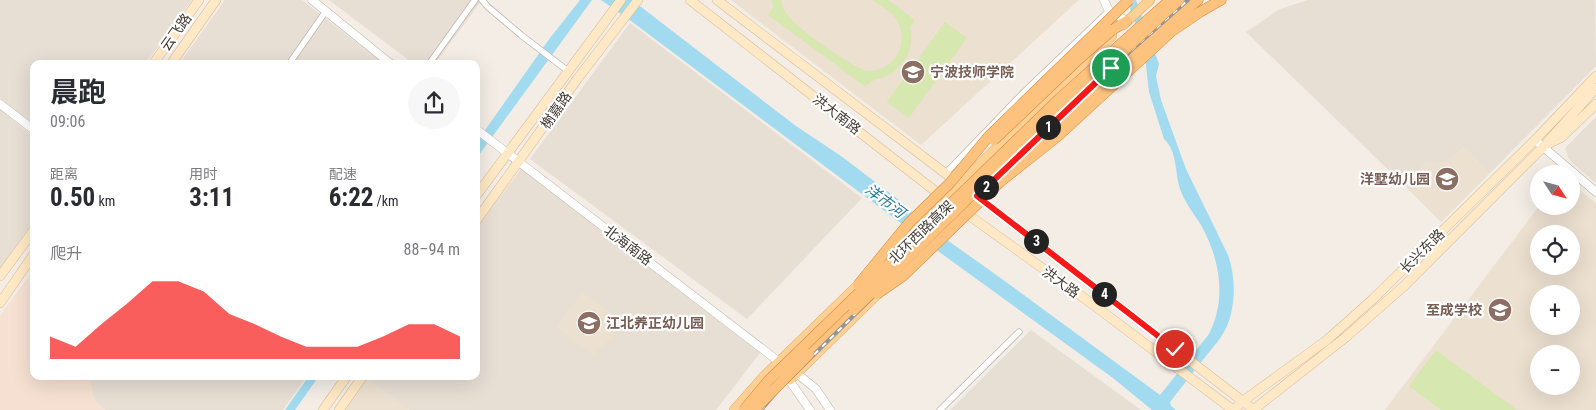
<!DOCTYPE html>
<html lang="zh">
<head>
<meta charset="utf-8">
<style>
	:root { --surface:#fff; --page:#f7f7f7; --text:#2b2b33; --muted:#7c7c81; --accent:#f71918 }
	body { margin:0; font-family:"Roboto Condensed","Noto Sans SC",sans-serif; background:var(--page); color:var(--text); height:100vh; display:flex; flex-direction:column; font-size:19px; white-space:nowrap }
	* { box-sizing:border-box; margin:0 }
	p { font-size:16px; color:var(--muted) }
	.icon { flex:none; width:28px; height:28px; fill:none; stroke:currentColor; stroke-width:2; stroke-linecap:round; stroke-linejoin:round }
	.map { position:relative; flex:1; overflow:hidden }
	.side { position:absolute; left:30px; top:60px; width:450px; height:320px; display:flex; flex-direction:column; background:var(--surface); border-radius:10px; box-shadow:0 5px 20px #0002 }
	.side>* { flex:none }
	.needle { width:32px; rotate:126deg }
	.fabs { position:absolute; left:1530px; top:165px; display:grid; gap:10px }
	.fabs a { display:grid; place-items:center; width:50px; height:50px; border-radius:50%; background:var(--surface); box-shadow:0 5px 20px #0002; font-size:25px }
	.pin { position:absolute; display:grid; place-items:center; width:42px; height:42px; color:#fff; margin:-21px; border:2px solid #fff; border-radius:50%; box-shadow:0 1px 5px #0007 }
	.km { position:absolute; width:25px; height:25px; margin:-12px; border-radius:50%; background:#222; color:#fff; font-size:14px; line-height:25px; text-align:center }
	.round { display:grid; place-items:center; flex:none; width:52px; height:52px; border-radius:26px; background:var(--page) }
	.overview { display:flex; align-items:center; justify-content:space-between; height:85px; padding:0 20px }
	h1 { font-size:28px; font-weight:700; line-height:38px }
	.figures { display:grid; grid-template-columns:repeat(3,1fr); gap:8px; height:85px; padding:5px 20px }
	.figures div { display:grid; align-content:center }
	.figures b { font-size:25px; font-weight:700 }
	.figures small { font-size:14px; font-weight:400 }
	.figures p { font-size:14px }
	.chart { height:140px; padding:10px 20px }
	.chart p { display:flex; justify-content:space-between }
	.chart svg { width:100%; height:90px; margin-top:5px; fill:var(--accent); opacity:.7 }
	.map>svg:first-child { display:block }
	.residential { fill:#e7ded4 }
	.commercial { fill:#f5e0d1 }
	.education { fill:#ece0d0; fill-rule:evenodd }
	.green { fill:#d6e7af }
	.water { fill:#a2dbef }
	.lines { fill:none; stroke-linecap:round; stroke-linejoin:round }
	.minor-casing { stroke:#c1b6ac; stroke-width:7 }
	.tertiary-casing { stroke:#c1b6ac; stroke-width:9 }
	.secondary-casing { stroke:#d5bc98; stroke-width:10 }
	.primary-casing { stroke:#e2aa64; stroke-width:10 }
	.trunk-casing { stroke:#db8737; stroke-width:11 }
	.minor { stroke:#fff; stroke-width:5.5 }
	.tertiary { stroke:#fff; stroke-width:8 }
	.secondary { stroke:#fee8c5; stroke-width:9 }
	.primary { stroke:#fdd095; stroke-width:9 }
	.trunk { stroke:#fcc27e; stroke-width:10 }
	.rail-casing { stroke:#959595; stroke-width:4 }
	.rail { stroke:#fff; stroke-width:2; stroke-dasharray:5.5; stroke-linecap:butt }
	.trunk-bridge-casing { stroke:#db8737; stroke-width:11; stroke-linecap:butt }
	.trunk-bridge { stroke:#fcc27e; stroke-width:10 }
	.route-casing { stroke:#fff; stroke-width:10 }
	.route { stroke:#f71918; stroke-width:6 }
	.labels { text-anchor:middle; dominant-baseline:central; stroke-width:4.5; stroke-linejoin:round; paint-order:stroke }
	.street-label { font-size:14px; fill:#453d35; stroke:#fff }
	.education-label { font-size:14px; font-weight:bold; fill:#785e54; stroke:#fff; text-anchor:start }
	.water-label { font-size:15px; font-style:italic; fill:#2b7a98; stroke:#fff }
</style>
</head>
<body>
<div class="map">
<svg width="1596" height="410" viewBox="0 0 1596 410">
	<rect width="100%" height="100%" fill="#f3ede6"/>
	<path class="residential" d="M0,0H192L145,64H34V125L0,99Z
		M225,0H302L384,64H179Z
		M329,0H482L435,64H414Z
		M1308,0H1595L1596,66L1489,174L1464,147L1446,162L1426,164L1404,185L1246,32L1280,9Z
		M630,23L862,198L747,319L530,159Z
		M0,110L34,137V222L0,268Z
		M1596,117V183L1574,164L1568,157L1565,148Z
		M521,169L760,353L716,410H409L366,378L368,376H476V229Z
		M1031,330L1141,410H950Z
		M89,376H307L283,410H105L94,399Z"/>
	<path class="commercial" d="M34,269V376H89L94,399L105,410H0V316Z"/>
	<path class="education" d="M731,0H1079L921,145Z
		M1464,147L1489,174L1441,222L1404,185L1426,164L1446,162Z
		M1571,183L1596,203V410H1385L1539,206H1571ZM1539,234H1571V266H1539ZM1539,294H1571V326H1539ZM1539,354H1571V386H1539Z
		M582,292L621,319L611,338L593,355L556,327Z
		M366,378L409,410H344Z"/>
	<path class="green" d="M772,0H781C782,7 785,12 789,17C797,28 855,70 868,71C895,72 911,41 896,19C891,11 880,6 873,0H888L915,20L910,27C915,46 906,65 889,75C879,80 874,77 866,87L768,15L773,8Z
		M945,22L967,38L909,118L887,102Z
		M1436,350L1517,410H1441L1409,386Z"/>
	<path class="water" d="M580,0H592L476,159V143L550,38Z
		M601,0H632L796,126L841,156L903,203L914,214L950,242L1002,279L1160,395L1209,334C1227,299 1220,259 1201,225C1194,214 1184,201 1180,189C1175,173 1177,150 1164,139L1149,92L1144,48L1127,0H1136L1159,64L1156,76L1161,100L1186,169L1228,255C1236,277 1236,307 1226,328C1221,339 1213,347 1206,356C1194,371 1182,387 1170,402L1171,406L1176,410H1152L1113,378L942,254L631,21Z
		M309,376H319L295,410H285Z"/>
	<g class="lines">
		<g class="minor-casing">
			<path id="minor" d="M482,0L488,7L521,35L568,71
				M289,64L326,11
				M429,64L475,0
				M946,173L1024,92L1109,11
				M940,410L1019,332"/>
		</g>
		<g class="tertiary-casing">
			<path id="tertiary" d="M312,0L391,64
				M1104,0L1109,11L1127,21
				M0,104L34,130
				M476,129L782,364
				M1535,140L1596,192
				M794,371L816,389L830,410
				M787,377L810,410"/>
		</g>
		<g class="secondary-casing">
			<path id="secondary" d="M690,0L944,198
				M717,0L958,183
				M153,64L199,0
				M171,64L216,0
				M1548,144L1562,137L1596,104
				M476,196L621,0
				M977,196L1254,410
				M963,211L1095,306L1233,410
				M476,221L578,78L638,0
				M0,276L34,230
				M0,303L34,254
				M323,410L347,376
				M339,410L363,376
				M1234,410L1243,401L1327,340L1373,299L1535,140L1596,76
				M1253,410L1346,337L1404,286L1543,147L1596,88"/>
		</g>
		<g class="primary-casing">
			<path id="primary" d="M1123,25L1150,0
				M1149,35L1189,0
				M1027,147L1069,108
				M933,240L961,212
				M884,260L983,161L1112,36
				M790,380L883,289
				M734,410L764,376L862,281"/>
		</g>
		<g class="trunk-casing">
			<path id="trunk" d="M1112,30L1127,21
				M1033,149L1133,54L1198,0
				M1000,182L1058,136L1172,31L1200,12L1221,0
				M809,354L854,310"/>
		</g>
		<use href="#minor" class="minor"/>
		<use href="#tertiary" class="tertiary"/>
		<use href="#secondary" class="secondary"/>
		<use href="#primary" class="primary"/>
		<use href="#trunk" class="trunk"/>
		<g class="rail-casing">
			<path id="rail" d="M908,252L1052,110L1153,20
				M761,410L780,388L1057,116L1188,0"/>
		</g>
		<use href="#rail" class="rail"/>
		<g class="trunk-bridge-casing">
			<path id="trunk-bridge" d="M994,140L1079,59L1112,30
				M858,285L909,223L950,183L989,136L1129,0
				M877,294L903,276L1000,182
				M854,310L1044,124L1179,0
				M744,410L768,381L1060,98L1170,0
				M754,410L809,354"/>
		</g>
		<use href="#trunk-bridge" class="trunk-bridge"/>
	</g>
	<g class="lines">
		<g class="route-casing">
			<path id="route" d="M1111,68L977,196L1175,349"/>
		</g>
		<use href="#route" class="route"/>
	</g>
	<defs>
		<g id="university-disc" transform="scale(1.25)"><circle r="9.5" fill="#8d6e63" stroke="#fff"/><path d="M0-5L7-2L0 1L-7-2ZM-4 1L0 2.5L4 1V4Q0 6-4 4Z" fill="#fff"/></g>
		<g id="school-disc" transform="scale(1.25)"><circle r="9.5" fill="#8d6e63" stroke="#fff"/><path d="M0-5L7-2L0 1L-7-2ZM-4 1L0 2.5L4 1V4Q0 6-4 4Z" fill="#fff"/></g>
	</defs>
	<g fill-rule="evenodd">
		<use href="#university-disc" x="913" y="72"/>
		<use href="#school-disc" x="1447" y="179"/>
		<use href="#school-disc" x="1500" y="310"/>
		<use href="#school-disc" x="589" y="323"/>
	</g>
	<g class="labels">
		<g class="street-label">
			<text transform="translate(176 32) rotate(-55)">云飞路</text>
			<text transform="translate(556 110) rotate(-55)">榭嘉路</text>
			<text transform="translate(837 114) rotate(38)">洪大南路</text>
			<text transform="translate(921 232) rotate(-44)">北环西路高架</text>
			<text transform="translate(628 245) rotate(37)">北海南路</text>
			<text transform="translate(1422 251) rotate(-45)">长兴东路</text>
			<text transform="translate(1061 282) rotate(36)">洪大路</text>
		</g>
		<g class="education-label">
			<text x="930" y="72">宁波技师学院</text>
			<text x="1430" y="179" text-anchor="end">洋墅幼儿园</text>
			<text x="1482" y="310" text-anchor="end">至成学校</text>
			<text x="606" y="323">江北养正幼儿园</text>
		</g>
		<g class="water-label">
			<text transform="translate(885 201) rotate(37)">洋市河</text>
		</g>
	</g>
</svg>
<div class="fabs">
<a><svg class="needle" viewBox="-14 -14 28 28"><path d="M0-13l5 13h-10z" fill="#e53935"/><path d="M0 13l5-13h-10z" fill="#7c7c81"/></svg></a>
<a><svg class="icon" aria-label="locate" viewBox="0 0 24 24"><circle cx="12" cy="12" r="6"/><path d="M12 2v4M12 18v4M2 12h4M18 12h4"/></svg></a>
<a>+</a>
<a>−</a>
</div>
<div class="pin" style="left:1111px;top:68px;background:#1e9e55"><svg class="icon" aria-label="arrive" viewBox="0 0 24 24"><path d="M6 21V4h12l-3 4 3 4H6"/></svg></div>
<div class="pin" style="left:1175px;top:349px;background:#d93025"><svg class="icon" aria-label="check" viewBox="0 0 24 24"><path d="M5 12l5 5 9-10"/></svg></div>
<b class="km" style="left:1048px;top:127px">1</b>
<b class="km" style="left:986px;top:187px">2</b>
<b class="km" style="left:1036px;top:241px">3</b>
<b class="km" style="left:1104px;top:294px">4</b>
<section class="side">
<div class="overview"><div><h1>晨跑</h1><p>09:06</p></div><a class="round"><svg class="icon" aria-label="share" viewBox="0 0 24 24"><path d="M12 15V3M7 8l5-5 5 5M5 13v7h14v-7"/></svg></a></div>
<div class="figures">
<div><p>距离</p><b>0.50<small> km</small></b></div>
<div><p>用时</p><b>3:11</b></div>
<div><p>配速</p><b>6:22<small> /km</small></b></div>
</div>
<div class="chart"><p><span>爬升</span>88–94 m</p>
<svg viewBox="0 0 160 44" preserveAspectRatio="none"><path d="M0 44V33L10 38L20 27L30 17L40 6L50 6L60 11L70 22L80 27L90 33L100 38L110 38L120 38L130 33L140 27L150 27L160 33V44z"/></svg>
</div>
</section>
</div>
</body>
</html>
